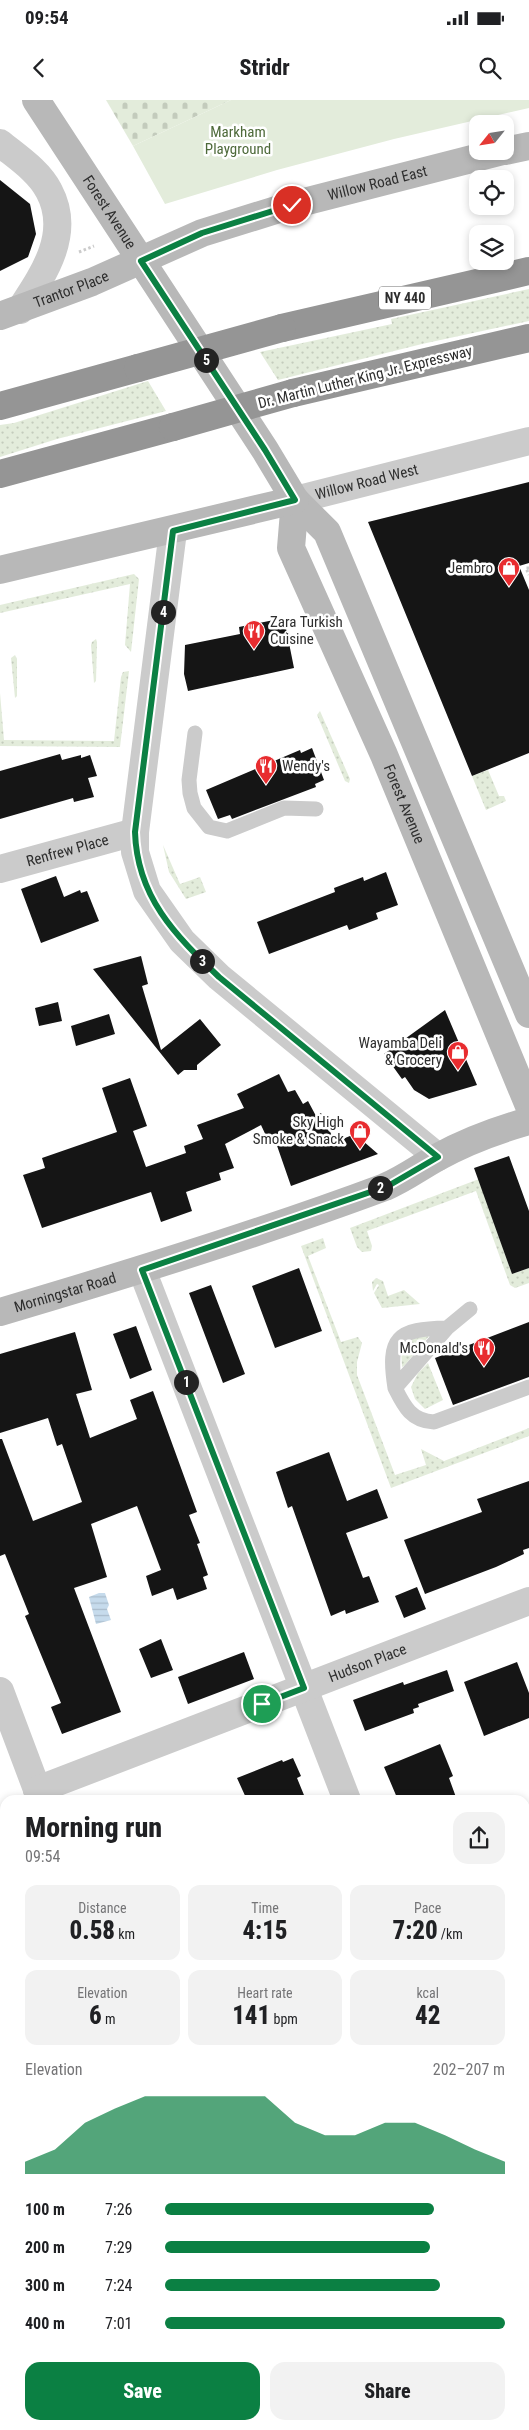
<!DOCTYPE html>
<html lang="en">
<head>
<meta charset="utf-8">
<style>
	:root { --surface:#fff; --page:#f2f2f2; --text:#202124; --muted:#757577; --accent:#0b8043 }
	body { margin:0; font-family:"Roboto Condensed",sans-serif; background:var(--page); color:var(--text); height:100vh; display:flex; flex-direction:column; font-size:19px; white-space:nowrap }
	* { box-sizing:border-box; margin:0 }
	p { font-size:16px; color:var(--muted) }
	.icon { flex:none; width:28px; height:28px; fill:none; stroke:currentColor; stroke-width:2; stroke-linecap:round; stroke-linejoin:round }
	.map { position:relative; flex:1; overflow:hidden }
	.drawer { position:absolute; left:0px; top:1695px; width:530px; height:635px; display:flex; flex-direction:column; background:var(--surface); border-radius:15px 15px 0 0; box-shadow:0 2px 8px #0003 }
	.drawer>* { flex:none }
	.needle { width:32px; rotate:240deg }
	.fabs { position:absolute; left:469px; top:15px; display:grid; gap:10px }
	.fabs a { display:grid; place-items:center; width:45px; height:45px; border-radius:10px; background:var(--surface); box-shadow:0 2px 8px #0003; font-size:25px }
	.pin { position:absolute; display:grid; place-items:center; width:42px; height:42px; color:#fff; margin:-21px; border:2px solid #fff; border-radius:50%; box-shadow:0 1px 5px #0007 }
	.km { position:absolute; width:25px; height:25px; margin:-12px; border-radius:50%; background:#222; color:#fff; font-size:14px; line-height:25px; text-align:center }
	.round { display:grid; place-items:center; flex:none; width:52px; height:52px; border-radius:15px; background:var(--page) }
	.summary { display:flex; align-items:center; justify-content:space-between; height:85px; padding:0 25px }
	h1 { font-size:28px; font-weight:800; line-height:38px }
	.figures { display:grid; grid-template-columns:repeat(3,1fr); gap:8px; height:85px; padding:5px 25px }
	.figures div { display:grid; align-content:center; border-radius:12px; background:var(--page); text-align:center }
	.figures b { font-size:25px; font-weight:800 }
	.figures small { font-size:14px; font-weight:400 }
	.figures p { font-size:14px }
	.chart { height:140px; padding:10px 25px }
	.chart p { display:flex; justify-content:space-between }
	.chart svg { width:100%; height:90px; margin-top:5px; fill:var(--accent); opacity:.7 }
	.primary-button { display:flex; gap:10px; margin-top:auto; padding:10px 25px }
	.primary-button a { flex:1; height:58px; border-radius:15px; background:var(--accent); color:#fff; font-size:20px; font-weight:800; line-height:58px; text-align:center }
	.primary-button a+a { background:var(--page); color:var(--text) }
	ul { padding:0 25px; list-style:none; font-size:16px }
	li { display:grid; grid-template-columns:80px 60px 1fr; align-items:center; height:38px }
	li i { height:12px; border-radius:6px; background:var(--accent) }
	.status { display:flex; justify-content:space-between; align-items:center; height:35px; padding:0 25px; background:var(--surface); direction:ltr }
	.status svg { height:14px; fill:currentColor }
	header { display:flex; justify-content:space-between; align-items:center; height:65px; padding:0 25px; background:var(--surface); font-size:22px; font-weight:800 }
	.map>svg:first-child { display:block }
	.grass { fill:url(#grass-dots) }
	.cemetery { fill:url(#cemetery-stones) }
	.park { fill:#e3ecdb }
	.water { fill:url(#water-rules) }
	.building { fill:#151515 }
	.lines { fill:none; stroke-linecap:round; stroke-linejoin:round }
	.path { stroke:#cbcbcb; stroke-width:3; stroke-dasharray:2.5 2.5; stroke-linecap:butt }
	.service { stroke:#cbcbcb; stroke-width:15 }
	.minor { stroke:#cbcbcb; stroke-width:28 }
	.tertiary { stroke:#cbcbcb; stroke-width:28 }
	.secondary { stroke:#b8b8b8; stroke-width:28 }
	.motorway { stroke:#959595; stroke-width:28 }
	.motorway-bridge { stroke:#959595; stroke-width:28 }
	.route-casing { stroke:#fff; stroke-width:10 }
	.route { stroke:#0b8043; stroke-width:6 }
	.labels { text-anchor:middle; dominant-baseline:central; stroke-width:5; stroke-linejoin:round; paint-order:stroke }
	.shield { fill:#fff; stroke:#6d6d6d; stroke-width:1 }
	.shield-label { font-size:14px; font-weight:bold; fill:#2e2e2e }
	.park-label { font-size:15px; fill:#4e6a3a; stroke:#fff }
	.street-label { font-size:15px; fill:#2e2e2e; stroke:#fff }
	.poi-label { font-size:15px; fill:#2e2e2e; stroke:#fff; text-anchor:end }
</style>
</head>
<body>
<div class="status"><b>09:54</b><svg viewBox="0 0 49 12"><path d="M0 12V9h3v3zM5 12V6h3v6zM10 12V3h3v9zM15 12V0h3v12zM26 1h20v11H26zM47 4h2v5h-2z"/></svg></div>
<header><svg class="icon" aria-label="back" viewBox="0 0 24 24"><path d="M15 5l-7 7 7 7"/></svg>Stridr<svg class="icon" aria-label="search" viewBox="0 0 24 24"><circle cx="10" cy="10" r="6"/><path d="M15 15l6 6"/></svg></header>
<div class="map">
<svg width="529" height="2330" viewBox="0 0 529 2330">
	<defs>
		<pattern id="grass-dots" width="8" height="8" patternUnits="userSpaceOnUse" patternTransform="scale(1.25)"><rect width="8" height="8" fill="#e3ecdb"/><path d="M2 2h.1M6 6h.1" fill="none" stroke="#c3cbbc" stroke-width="1.8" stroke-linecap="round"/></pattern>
		<pattern id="cemetery-stones" width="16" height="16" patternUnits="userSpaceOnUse" patternTransform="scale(1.25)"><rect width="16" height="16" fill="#e3ecdb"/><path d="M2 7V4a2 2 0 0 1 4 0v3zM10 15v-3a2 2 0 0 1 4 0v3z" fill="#c3cbbc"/></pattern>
		<pattern id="water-rules" width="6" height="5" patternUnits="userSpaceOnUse" patternTransform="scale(1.25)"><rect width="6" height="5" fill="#c6dbec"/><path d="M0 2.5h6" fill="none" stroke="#aabccb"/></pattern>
	</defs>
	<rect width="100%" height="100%" fill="#fff"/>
	<path class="grass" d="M529,189V221L422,244L278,280L260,252L392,224L391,219Z
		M148,281L166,311L57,339L0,357V325L14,323Z
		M134,474L139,479L131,552L125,545L130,484L0,513V505Z
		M96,539L97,542L96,581L94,583L91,545L92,542Z
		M15,555L17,559V596L15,598L11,558Z
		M129,571L120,647L0,646V593L4,640L114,641L121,577L123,572Z
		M320,611L350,679L349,683L345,681L317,615Z
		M488,670L499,696H504L506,701L486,710L472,676Z
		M163,745L180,784L200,777L206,792L186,799L169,772Z
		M479,1079L512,1174L529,1168V1183L515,1188L510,1185L476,1091L367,1131L372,1146L371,1151L362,1152L357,1147L350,1128Z
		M323,1138L326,1148L308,1156L341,1242L358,1237L362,1243L357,1262V1275L395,1375L426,1365L421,1349L444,1361L529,1328V1336L391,1388L301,1146Z
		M376,1178L383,1181L388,1196L404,1190L420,1204L382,1208L374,1193L379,1185L377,1184L373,1191L372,1182Z
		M429,1236L404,1266L402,1267L401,1249L408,1238Z
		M428,1263L443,1300L425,1309L415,1299L411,1287L418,1273Z"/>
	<path class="cemetery" d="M106,0H231L133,46Z"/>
	<path class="park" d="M231,0H529V8L394,39L277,70L165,104L133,46Z"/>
	<path class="water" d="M99,1493H105L109,1505L107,1509L111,1520L96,1524L89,1497Z"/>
	<path class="building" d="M0,80L30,104L36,134L28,157L0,171Z
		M529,382V463L519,466L529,490V653L472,676L368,422Z
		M284,518L294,568L188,591L184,574L185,545L240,534L239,527Z
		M312,648L324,680L315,684L316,687L232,719L230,715L218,719L206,690L300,650L301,653Z
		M60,654L62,660L81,655V658L90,655L97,676L88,678L94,697L74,702L73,698L0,719V671Z
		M386,772L398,805L376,813L378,819L349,830L347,825L269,854L257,822L335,792L334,788L363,777L364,781Z
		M56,776L64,797L80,790L81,793L87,791L99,821L41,843L21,789Z
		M141,856L148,884L142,886L161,950L200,919L221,945L197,965V970H184L178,975L93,869Z
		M58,902L62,921L39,926L35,908Z
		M445,910L477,985L429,999L414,990L405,977L402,979L384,954Z
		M109,914L115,934L76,946L71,926Z
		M279,974L288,992L295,990L303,1004L308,1001L316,1016L321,1013L335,1042L355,1034L378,1054L291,1086L274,1037L268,1040L261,1025L225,1044L234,1068L219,1073L221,1080L186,1092L192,1111L161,1122L151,1092L42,1128L23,1075L45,1068L42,1058L117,1032L102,988L130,978L147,1026L133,1031L146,1067L186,1053L184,1046L203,1039L197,1025L244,1008L237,994Z
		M509,1056L529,1111V1168L512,1174L474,1068Z
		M299,1168L322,1231L275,1248L252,1186Z
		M211,1185L245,1274L223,1283L189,1193Z
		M529,1222V1277L453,1305L435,1258Z
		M136,1226L152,1270L130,1279L113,1234Z
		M75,1232L92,1290L76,1294L90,1338L137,1319L130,1300L153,1291L197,1412L189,1415L200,1443L197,1444L208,1475L203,1477L207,1489L177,1500L173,1488L152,1496L146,1476L161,1470L137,1406L91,1424L107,1477L74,1488L121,1612L62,1634L51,1607L61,1603L25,1516L29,1514L5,1454L0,1456V1339H2L33,1421L82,1402L62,1344L57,1346L48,1318L0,1333V1254Z
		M329,1352L347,1401L377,1389L388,1418L346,1433L363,1478L369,1476L379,1502L346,1514L345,1510L331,1516L292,1406L288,1408L276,1372Z
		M529,1381V1448L523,1450L524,1454L496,1467L425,1494L404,1440L482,1412L477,1399Z
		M417,1487L426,1509L404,1518L395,1496Z
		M161,1539L173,1570L151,1578L139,1549Z
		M244,1552L254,1579L188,1604L178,1577Z
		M517,1562L529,1593V1618L484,1636L464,1582Z
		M447,1570L454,1591L418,1604L419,1607L413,1609L414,1613L365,1631L353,1600L403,1582L404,1585Z
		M440,1644L453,1676L449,1678L457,1700H398L384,1667Z
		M293,1658L301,1676L297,1678L306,1700H247L237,1678L282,1660L283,1662Z"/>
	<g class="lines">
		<path class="path" d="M79,152L94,146
			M529,468H526L529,475"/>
		<path class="service" d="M195,633L189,680L190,693L194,708L209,727L227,731L284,708L316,709
			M470,1209L447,1228L395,1288C404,1306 411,1321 434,1322L529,1287
			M395,1288C387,1237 397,1229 447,1228"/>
		<g class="minor">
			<path d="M173,431L135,732V752L147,791L182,841L219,877L438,1057"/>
			<path id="s1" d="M0,769L135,732"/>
			<path d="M142,1170L347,1700"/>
			<path d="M0,1591L41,1700"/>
			<path id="s2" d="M37,1690L529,1501"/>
			<path d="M525,1809L529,1807"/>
			<path d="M525,2181L529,2192"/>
			<path d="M280,2325L282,2330"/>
			<path d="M225,2330L237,2325"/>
		</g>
		<g class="tertiary">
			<path d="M0,43C17,57 39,71 49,91C72,134 43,175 20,210"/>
			<path id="s3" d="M295,400L529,341"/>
		</g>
		<g class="secondary">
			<path id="s4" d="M36,0L265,350L295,400L327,432L529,914"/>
			<path d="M505,51L529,46"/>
			<path id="s5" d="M0,216L92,182L202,133L292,105L503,51"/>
			<path id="s6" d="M295,400L291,448L384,655L529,1006"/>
			<path d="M0,470L295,400"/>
			<path id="s7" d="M0,1212C129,1174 259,1134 385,1087C404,1079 420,1067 438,1057C467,1041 497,1030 529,1021"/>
		</g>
		<path class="motorway" d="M282,228L529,171
			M293,293L529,238
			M0,306L138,268
			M0,374L173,327"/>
		<path class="motorway-bridge" d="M138,268L282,228
			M173,327L293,293"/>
	</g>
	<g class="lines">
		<g class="route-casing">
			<path id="route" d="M262,1604L304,1588L142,1170L388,1086L438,1057L219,877C175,835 137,797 135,732L173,431L295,400L265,350L141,161L202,133L292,105"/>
		</g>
		<use href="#route" class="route"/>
	</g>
	<defs>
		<g id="shop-pin" transform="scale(1.125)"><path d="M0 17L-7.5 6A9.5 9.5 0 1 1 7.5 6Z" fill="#e82c2f" stroke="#fff"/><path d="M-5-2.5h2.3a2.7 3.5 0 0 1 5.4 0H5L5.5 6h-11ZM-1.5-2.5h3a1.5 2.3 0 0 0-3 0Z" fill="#fff"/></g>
		<g id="restaurant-pin" transform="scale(1.125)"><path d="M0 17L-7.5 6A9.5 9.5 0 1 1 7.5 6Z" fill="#e82c2f" stroke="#fff"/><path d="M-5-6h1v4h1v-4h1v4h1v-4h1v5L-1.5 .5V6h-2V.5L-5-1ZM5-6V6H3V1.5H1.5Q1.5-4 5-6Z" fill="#fff"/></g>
	</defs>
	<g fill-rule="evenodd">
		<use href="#shop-pin" x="509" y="468"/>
		<use href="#restaurant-pin" x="254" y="531"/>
		<use href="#restaurant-pin" x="266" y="666"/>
		<use href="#shop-pin" x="458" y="952"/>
		<use href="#shop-pin" x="360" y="1031"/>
		<use href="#restaurant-pin" x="484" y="1248"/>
	</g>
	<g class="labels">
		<rect class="shield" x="379" y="186.5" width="52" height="23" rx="4"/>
		<g class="shield-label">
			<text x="405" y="198">NY 440</text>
		</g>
		<g class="park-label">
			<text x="238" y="32">Markham<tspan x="238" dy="17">Playground</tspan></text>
		</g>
		<g class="street-label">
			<text stroke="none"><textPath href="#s5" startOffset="401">Willow Road East</textPath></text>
			<text stroke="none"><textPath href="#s4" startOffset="134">Forest Avenue</textPath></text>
			<text stroke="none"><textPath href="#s5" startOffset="76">Trantor Place</textPath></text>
			<text transform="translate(365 277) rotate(-14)">Dr. Martin Luther King Jr. Expressway</text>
			<text stroke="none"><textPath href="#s3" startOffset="74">Willow Road West</textPath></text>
			<text stroke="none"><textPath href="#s6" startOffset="328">Forest Avenue</textPath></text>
			<text stroke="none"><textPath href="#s1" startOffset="70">Renfrew Place</textPath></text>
			<text stroke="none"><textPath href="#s7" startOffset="68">Morningstar Road</textPath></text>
			<text stroke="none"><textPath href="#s2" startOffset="354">Hudson Place</textPath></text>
		</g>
		<g class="poi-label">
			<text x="493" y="468">Jembro</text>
			<text x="270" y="522" text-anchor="start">Zara Turkish<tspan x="270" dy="17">Cuisine</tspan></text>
			<text x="282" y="666" text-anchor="start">Wendy's</text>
			<text x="442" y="943">Wayamba Deli<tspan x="442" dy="17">&amp; Grocery</tspan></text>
			<text x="344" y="1022">Sky High<tspan x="344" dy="17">Smoke &amp; Snack</tspan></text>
			<text x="468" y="1248">McDonald's</text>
		</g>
	</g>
</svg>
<div class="fabs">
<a><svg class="needle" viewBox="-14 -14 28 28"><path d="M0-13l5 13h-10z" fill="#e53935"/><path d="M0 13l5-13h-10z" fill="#757577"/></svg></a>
<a><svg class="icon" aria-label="locate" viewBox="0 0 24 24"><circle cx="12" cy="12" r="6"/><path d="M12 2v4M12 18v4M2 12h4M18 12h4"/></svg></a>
<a><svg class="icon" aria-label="layers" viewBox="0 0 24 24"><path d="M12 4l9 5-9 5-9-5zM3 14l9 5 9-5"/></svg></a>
</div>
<div class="pin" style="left:262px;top:1604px;background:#1e9e55"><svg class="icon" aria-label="arrive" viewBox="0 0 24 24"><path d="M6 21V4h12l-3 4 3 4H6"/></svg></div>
<div class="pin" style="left:292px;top:105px;background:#d93025"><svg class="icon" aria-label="check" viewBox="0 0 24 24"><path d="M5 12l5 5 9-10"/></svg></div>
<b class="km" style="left:186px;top:1282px">1</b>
<b class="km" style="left:380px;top:1088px">2</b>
<b class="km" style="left:202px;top:861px">3</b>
<b class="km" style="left:163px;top:512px">4</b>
<b class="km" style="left:206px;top:260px">5</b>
<section class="drawer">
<div class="summary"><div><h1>Morning run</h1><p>09:54</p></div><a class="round"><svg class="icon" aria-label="share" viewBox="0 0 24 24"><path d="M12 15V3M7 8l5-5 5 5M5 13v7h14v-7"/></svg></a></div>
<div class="figures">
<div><p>Distance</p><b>0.58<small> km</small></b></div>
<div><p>Time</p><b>4:15</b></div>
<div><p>Pace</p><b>7:20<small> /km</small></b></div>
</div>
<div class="figures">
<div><p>Elevation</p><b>6<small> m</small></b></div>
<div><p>Heart rate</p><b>141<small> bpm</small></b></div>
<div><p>kcal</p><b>42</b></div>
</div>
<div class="chart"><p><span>Elevation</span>202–207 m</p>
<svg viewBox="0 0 160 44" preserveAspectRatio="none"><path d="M0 44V38L10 32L20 19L30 12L40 6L50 6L60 6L70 6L80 6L90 19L100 25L110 25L120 19L130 19L140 25L150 32L160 38V44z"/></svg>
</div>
<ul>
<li><b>100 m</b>7:26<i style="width:79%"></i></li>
<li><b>200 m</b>7:29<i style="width:78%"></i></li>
<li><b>300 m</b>7:24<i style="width:81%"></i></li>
<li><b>400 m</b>7:01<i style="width:100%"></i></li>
</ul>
<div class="primary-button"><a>Save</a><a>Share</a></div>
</section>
</div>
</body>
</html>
